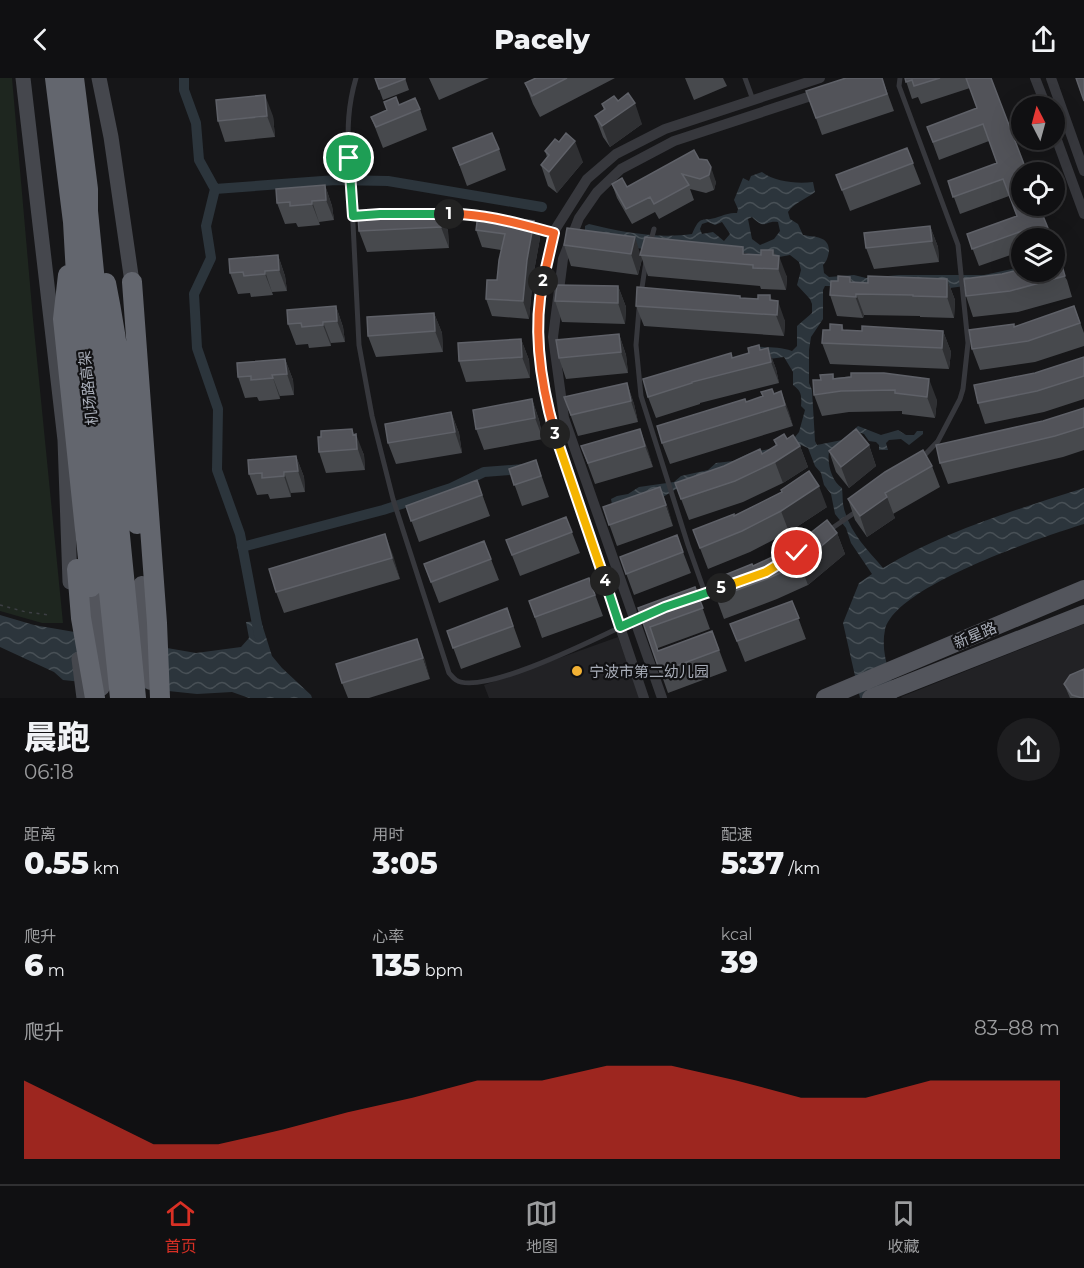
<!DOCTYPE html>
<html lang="zh">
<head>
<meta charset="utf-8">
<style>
	:root { --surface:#101012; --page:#1e1e20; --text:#f1f3f6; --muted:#9c9d9f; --line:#303032; --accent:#d93025 }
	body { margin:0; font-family:Montserrat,"Noto Sans SC",sans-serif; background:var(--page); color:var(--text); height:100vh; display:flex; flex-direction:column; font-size:22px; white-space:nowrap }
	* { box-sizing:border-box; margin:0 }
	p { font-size:20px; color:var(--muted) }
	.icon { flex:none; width:33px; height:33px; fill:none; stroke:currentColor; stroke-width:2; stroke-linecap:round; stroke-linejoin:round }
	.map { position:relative; height:620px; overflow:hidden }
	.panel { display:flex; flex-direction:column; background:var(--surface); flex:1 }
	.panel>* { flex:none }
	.needle { width:39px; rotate:354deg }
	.fabs { position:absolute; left:1011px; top:18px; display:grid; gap:12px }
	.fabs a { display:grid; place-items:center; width:54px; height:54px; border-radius:50%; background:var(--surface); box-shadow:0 6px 24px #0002,0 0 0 2px var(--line); font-size:30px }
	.pin { position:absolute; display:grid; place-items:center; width:51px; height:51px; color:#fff; margin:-26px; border:3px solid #fff; border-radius:50%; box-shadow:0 2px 6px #0007 }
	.km { position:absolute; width:30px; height:30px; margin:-15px; border-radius:50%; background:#222; color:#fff; font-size:16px; line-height:30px; text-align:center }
	.round { display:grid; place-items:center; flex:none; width:63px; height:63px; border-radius:32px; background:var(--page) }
	.headline { display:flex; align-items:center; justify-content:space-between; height:102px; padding:0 24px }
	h1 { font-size:33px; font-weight:800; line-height:45px }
	.metrics { display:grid; grid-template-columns:repeat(3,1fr); gap:9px; height:102px; padding:6px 24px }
	.metrics div { display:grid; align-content:center }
	.metrics b { font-size:30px; font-weight:800 }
	.metrics small { font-size:16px; font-weight:400 }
	.metrics p { font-size:16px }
	.chart { height:168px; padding:12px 24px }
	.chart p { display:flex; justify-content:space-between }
	.chart svg { width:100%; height:108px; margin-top:6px; fill:var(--accent); opacity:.7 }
	header { display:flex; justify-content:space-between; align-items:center; height:78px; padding:0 24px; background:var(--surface); font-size:27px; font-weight:800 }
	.dock { display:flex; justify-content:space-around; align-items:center; height:84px; border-top:2px solid var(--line); background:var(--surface); font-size:16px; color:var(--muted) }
	.dock a { display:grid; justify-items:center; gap:3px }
	.dock .active { color:var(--accent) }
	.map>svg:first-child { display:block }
	.built { fill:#222225 }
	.park { fill:#1e261f }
	.water { fill:url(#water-waves); fill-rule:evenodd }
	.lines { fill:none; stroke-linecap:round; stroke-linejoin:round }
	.canal { stroke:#2c353c; stroke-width:10 }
	.path { stroke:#3d3f44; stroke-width:1.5; stroke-dasharray:3 4.5; stroke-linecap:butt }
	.lane { stroke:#37383d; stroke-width:5 }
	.street { stroke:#37383d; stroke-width:10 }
	.secondary { stroke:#45474d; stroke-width:15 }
	.primary { stroke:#53555c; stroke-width:18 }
	.highway { stroke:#63666e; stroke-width:20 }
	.wall { fill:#47494d }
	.shaded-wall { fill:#2f3033 }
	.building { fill:#525359; stroke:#5f6168; stroke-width:1.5 }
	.split-1-casing { stroke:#fff; stroke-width:12 }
	.split-2-casing { stroke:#fff; stroke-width:12 }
	.split-3-casing { stroke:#fff; stroke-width:12 }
	.split-4-casing { stroke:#fff; stroke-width:12 }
	.split-5-casing { stroke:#fff; stroke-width:12 }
	.split-6-casing { stroke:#fff; stroke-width:12 }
	.split-1 { stroke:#22a559; stroke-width:8 }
	.split-2 { stroke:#f0652b; stroke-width:8 }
	.split-3 { stroke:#f0652b; stroke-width:8 }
	.split-4 { stroke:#f5b400; stroke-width:8 }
	.split-5 { stroke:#22a559; stroke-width:8 }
	.split-6 { stroke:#f5b400; stroke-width:8 }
	.poi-dot { fill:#f2b134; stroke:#111113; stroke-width:2 }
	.labels { text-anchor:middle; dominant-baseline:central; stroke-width:4.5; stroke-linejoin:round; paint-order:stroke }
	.street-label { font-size:15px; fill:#a8adb8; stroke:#111113 }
	.poi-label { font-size:15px; fill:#a8adb8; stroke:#111113; text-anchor:start }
</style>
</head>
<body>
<header><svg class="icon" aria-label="back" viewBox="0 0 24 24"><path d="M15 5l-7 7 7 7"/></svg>Pacely<svg class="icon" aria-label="share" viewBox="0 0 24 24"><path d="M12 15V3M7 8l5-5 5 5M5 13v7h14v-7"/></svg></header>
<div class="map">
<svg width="1084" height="620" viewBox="0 0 1084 620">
	<defs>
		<pattern id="water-waves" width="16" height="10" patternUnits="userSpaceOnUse" patternTransform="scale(1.5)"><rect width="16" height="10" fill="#2c353c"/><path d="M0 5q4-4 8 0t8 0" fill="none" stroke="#485056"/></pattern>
	</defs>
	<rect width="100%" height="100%" fill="#161618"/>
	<path class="built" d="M1084,546V620H902L901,619Z
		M618,559L640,620H489L484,607Z"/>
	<path class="park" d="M0,0H12L33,241L63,545H42L0,533Z"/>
	<path class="water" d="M762,94C775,104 797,106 813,104L815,114C806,121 794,125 788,134L790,141L798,146L803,157C815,159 829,158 829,173C828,179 827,183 823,187L824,195L829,199L854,197L866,200L899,197H984L1021,189L1022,194L972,207L950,210L825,208L823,212V241L811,259L809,272V305L812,312L815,363L817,367L842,362L858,348L881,357L898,352L906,357H914L917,353H923V356L909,367L901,361L889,362L886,365L888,372H879V367L876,364L869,363L864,356L858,354L837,372L829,374C827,386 832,404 842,410C843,418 842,426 845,434C852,457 868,472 883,490C945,453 1015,432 1084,410V446C1042,459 894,508 885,552C880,575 891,599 897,620H860L843,545L859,505L872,496L851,465L846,450L835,436L831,416L824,407L821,395L815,388L808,370L801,367L794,368L686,405L663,419L613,432L611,421L617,418L628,416L639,409L674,404L681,398L708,392L716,385L733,383L750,375L778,369L795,359L799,354L805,332L801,328C802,317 801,313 793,307V294L784,279L769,281L750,270L751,268C765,270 779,268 792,273L797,268V248L812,235V226L810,221L797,207L801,192L799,184L790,177L768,181L745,175L643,171L617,167L585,155V148L589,146C622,154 658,161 692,156C701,135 702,145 718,139C725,137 728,135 737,135L738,131L734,122L743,100L749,103L751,98ZM752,139C766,153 764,142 778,144L780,153L774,161L760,167L752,161L748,141ZM708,144L715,147L722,144L730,156L724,163L713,154L702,156L700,151L702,146Z
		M0,537L34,547L196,575L241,569L249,560L246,544L261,543L272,578L282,590L311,617L312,620H249L232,614L197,616L63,602L54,594L0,569Z"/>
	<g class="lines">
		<path class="canal" d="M184,0V12L196,45L199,82L215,111L206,148L211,180L194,216L197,270L218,331L217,392L240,456L259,557
			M215,111L336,102L388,103L542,129
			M242,469L383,432L451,410L484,394L524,391"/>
		<path class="path" d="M0,527L26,534L49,537"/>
		<path class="lane" d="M745,0L753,22
			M900,0L899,8L958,167L968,265L963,311L960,321L938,363L920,382
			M349,80C347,51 348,27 356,0
			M352,125L359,267L372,338L393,421L449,595C451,597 453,600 456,602C483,619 605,556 635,542
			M435,137L462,136L483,139
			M530,149L553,155
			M650,166L654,151
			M641,216L646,183
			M639,231L636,267L641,318L688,467L705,515
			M828,453L857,433
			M694,519L719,510"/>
		<path class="street" d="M1035,0L1046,28
			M1051,0L1084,93
			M1054,54L1084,136
			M349,80L352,125
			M644,620L554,353L538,274L540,219L553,155L587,101L616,76L665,51L820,0
			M662,620L564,340L553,259L563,181L579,140L597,114L621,91L674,63L820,15"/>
		<path class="secondary" d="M23,0L65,362L70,504
			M99,0L111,59L132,204
			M79,581L84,620"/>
		<path class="primary" d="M142,507L151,603
			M91,509L101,609
			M825,620L1084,511
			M871,620L1084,536"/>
		<path class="highway" d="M55,0L73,144L76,197L120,620
			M74,0L88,111V133L136,620
			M68,197L63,241L91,509
			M132,204L157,545L160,620
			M106,205C122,284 129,366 137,446
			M77,491L81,540L95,620"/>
	</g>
	<path class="wall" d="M375,0H405L409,12L383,22Z
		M429,0H489L439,22Z
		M536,0H615L540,39L533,26L525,5Z
		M685,0H723L727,8L694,22Z
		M882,0L894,33L822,57L806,13Z
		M905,0H991L1051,160H1022V173L979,188L967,156L1017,138L1009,118L960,136L948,103L997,85L989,63L939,82L927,49L977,30L970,10L921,26L918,19L912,21Z
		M384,24L420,31L427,52L383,70L371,39L387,32Z
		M602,26L642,46L610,69L603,59L595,38L604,32Z
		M273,38L275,59L225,64L218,43Z
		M453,70L499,71L506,92L467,108Z
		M907,70L921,106L850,133L836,97Z
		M545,73L583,84L557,115L548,108L541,87L547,79Z
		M699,81L716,104L714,112L706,115L690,111L694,122L659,141L655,134L632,146L617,120L612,106L627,109Z
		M325,107L332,128L334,142L319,144L320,147L298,149L296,145L285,146L277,125Z
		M441,132L448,153L449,170L367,174L359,153Z
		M534,143L540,160L533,199L529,241L492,238L486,221L497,202L501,172L482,169L476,152Z
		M930,148L938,169L939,184L874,191L866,170Z
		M564,167L641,176L761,177L773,172L775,177L787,199L786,212L761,211L760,208L648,198L642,181L638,197L571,188Z
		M278,177L285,198L287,213L272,214L273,217L251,219L250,215L238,216L230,195Z
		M1054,182L1067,202L1072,219L1018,234L973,239L966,218L1002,196Z
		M947,201L955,222L954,240L920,239V238L864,237L863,240L837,238L830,217L852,204L868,205Z
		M618,208L626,229L625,246L562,244L555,223Z
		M740,218L741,220L772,222L785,243L784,258L644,248L636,228Z
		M336,228L343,249L345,264L331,265V268L309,270L308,266L296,267L288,246Z
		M1074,228L1084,255V268L1035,284L980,292L972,271L1015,249Z
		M434,235L442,255L443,274L376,279L368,258Z
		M842,247L844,253H943L951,274L949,291L830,286L822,265L830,252Z
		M619,256L626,277L628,295L566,301L559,280Z
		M521,261L529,282L530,300L466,304L459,283Z
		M768,270L776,291L779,305L700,325V326L656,340L648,319L733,280Z
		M1084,279V321L1044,334L985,346L978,325L1035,295Z
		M285,281L293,302L294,317L280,318V321L259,323L257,319L245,320L238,299Z
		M884,295L937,322L935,340L902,336V333L849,334L822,338L814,317L821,302L833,296L834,300Z
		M627,305L634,326L638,344L578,358L564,319Z
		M781,313L793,348L670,386L662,365L746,324Z
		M532,321L539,342L543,361L484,372L476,351Z
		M1084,330V372L1063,379L948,406L940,385L1043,343Z
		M451,334L459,355L462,375L396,386L388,365Z
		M640,351L653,389L595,406L581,368Z
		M355,357L364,377L365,392L326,395L319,374L321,359Z
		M787,361L800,368L808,389L783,405L743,424L689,442L675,405L762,376L776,368L774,362Z
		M869,367L876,388L849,410L836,394L829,373Z
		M296,378L304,399L305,414L291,415V419L270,421L268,416L257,417L249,396Z
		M536,382L549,419L522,428L509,391Z
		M932,388L940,409L893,436L895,440L867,459L855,442L848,421Z
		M477,402L490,438L419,464L406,428Z
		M660,409L673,448L617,468L603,429Z
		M782,414L827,429L789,454L750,474L708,491L693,452L734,438Z
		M566,439L580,475L520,498L506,462Z
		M837,455L845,476L808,507L777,521L724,541L710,503L753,488L800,466L799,464Z
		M385,456L400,501L284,535L276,514Z
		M484,463L499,502L439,525L424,486Z
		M683,474L691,495L634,517L620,479Z
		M589,500L603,538L542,560L529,523Z
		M695,509L710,551L658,570V573L712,553L727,593L668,615L638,530Z
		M792,523L806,561L745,584L730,546Z
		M507,530L521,569L461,591L447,553Z
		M417,561L430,601L369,620H348L342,605Z
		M1064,606L1084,620H1070Z"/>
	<path class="shaded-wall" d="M265,17L273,38L275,59L267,38Z
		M635,25L642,46L610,69L602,48Z
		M575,63L583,84L557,115L549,94Z
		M711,89L716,104L714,112L709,97Z
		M325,107L332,128L334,142L326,122Z
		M312,123L320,147L312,126Z
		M441,132L448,153L449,170L441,149Z
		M534,143L540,160L533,199L529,241L523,223L527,182Z
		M930,148L938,169L939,184L932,163Z
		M635,159L642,181L638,197L631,176Z
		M773,172L779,188V178L787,199L786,212L773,177Z
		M278,177L285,198L287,213L279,192Z
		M265,193L273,217L265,196Z
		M850,199L864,237L863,240L850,204Z
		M947,201L955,222L954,240L947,219Z
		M618,208L626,229L625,246L618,225Z
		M770,217L777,235L778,223L785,243L784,258L770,222Z
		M336,228L343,249L345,264L337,243Z
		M434,235L442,255L443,274L435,253Z
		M323,244L331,265V268L323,247Z
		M943,253L951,274L949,291L942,270Z
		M619,256L626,277L628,295L621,274Z
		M521,261L529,282L530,300L522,279Z
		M768,270L776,291L779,305L771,284Z
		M285,281L293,302L294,317L287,296Z
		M272,297L280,318V321Z
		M929,301L937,322L935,340L927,319Z
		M627,305L634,326L638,344L631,323Z
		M781,313L789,334L793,348L785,327Z
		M532,321L539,342L543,361L535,340Z
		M451,334L459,355L462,375L455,354Z
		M352,351L357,363L356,356L364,377L365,392L353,357Z
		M640,351L648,372L653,389L645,368Z
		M869,367L876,388L849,410L841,389Z
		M800,368L808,389L783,405L775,384Z
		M296,378L304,399L305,414L298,393Z
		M284,394L291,415V419L284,398Z
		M819,408L827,429L789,454L781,433Z
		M660,409L668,430L673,448Z
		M887,419L895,440L867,459L860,438Z
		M837,455L845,476L808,507L800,486Z
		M385,456L393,477L400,501L392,480Z
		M417,561L425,582L430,601L423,580Z"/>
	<path class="building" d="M375,0H405V1L379,11Z
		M536,0H567L532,18L525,5Z
		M846,0H882L887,16L816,40L806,13Z
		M905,0H940L914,8L912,2L906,4Z
		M966,0H991L1027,94H1022V128H1039L1050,155L1036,160H1025L1022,153L972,171L967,156L1017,138L1003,101L953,119L948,103L997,85L983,46L933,64L927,49L977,30Z
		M1076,0H1084V23Z
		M628,15L635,25L602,48L595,38L605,31L602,26L614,18L618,23Z
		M265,17L267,38L218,43L216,22Z
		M396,19L399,27L415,20L420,31L376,49L371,39L387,32L384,24Z
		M492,55L499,71L460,87L453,70Z
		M566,55L575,63L549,94L541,87L549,77L545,73L555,61L559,64Z
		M907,70L913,85L842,112L836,97Z
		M694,72L699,81L707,82L711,89L709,97L700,101L682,96L689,107L654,126L650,119L626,131L612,106L622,100L627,109Z
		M325,107L326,122L312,123V126L290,128V124L277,125L276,111Z
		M441,132V149L359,153L358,137Z
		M478,136L534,143L527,182L523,223L486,221L487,202H497L499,182L505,156L476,152Z
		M930,148L932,163L866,170L864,155Z
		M567,150L635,159L631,176L564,167Z
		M645,159L743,169V176L761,177V172H773V177L779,178L778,191L753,190V187L640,177Z
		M278,177L279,192L265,193V196L244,198L243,194L230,195L229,181Z
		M1060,181L1065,198L1010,213L966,218L964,201L1002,196L1022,191V194H1054V182Z
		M838,198L850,199V204L868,205V198L947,201V219L913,218V217L856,216V219L830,217L831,203H838Z
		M557,207L618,208V225L555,223Z
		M637,209L740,218V220L758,221V217H770V222L778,223L777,237L636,228Z
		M336,228L337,243L323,244V247L302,249L301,245L288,246L287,232Z
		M1074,228L1080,245L1028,263L972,271L969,252L1014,246V249Z
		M434,235L435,253L368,258L367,239Z
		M830,246L842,247V252L862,253V248L943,253L942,270L822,265L823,252H830Z
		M619,256L621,274L559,280L556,262Z
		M521,261L522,279L459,283L458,265Z
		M759,267L760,272L768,270L771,284L692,304V305L648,319L643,301L731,275L732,280L749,275L748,270Z
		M1084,279V298L1037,313L978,325L974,307L1035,295Z
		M285,281L287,296L272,297L273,300L251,302V298L238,299L237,285Z
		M851,295H884L929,301L927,319L895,315V312L841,313L814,317L813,302H821L820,297L833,296V301L851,299Z
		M627,305L631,323L571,337L564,319Z
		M772,311L774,316L781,313L785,327L662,365L657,348L745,321L746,324L763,318L761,314Z
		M532,321L535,340L476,351L473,332Z
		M1084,330V349L1055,358L940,385L936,367L1043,343Z
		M451,334L455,354L388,365L385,346Z
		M352,351L353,357L356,356L357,371L319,374L318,359H321V353Z
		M640,351L645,368L588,385L581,368Z
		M856,351L869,367L841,389L829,373Z
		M784,356L787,361L793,357L800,368L775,384L735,403L681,421L675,405L724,388L760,371L762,376L777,367L774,362Z
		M923,372L932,388L885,415L887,419L860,438L848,421L885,394Z
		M296,378L298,393L284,394V398L262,400V395L249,396L248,382Z
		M536,382L541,398L514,407L509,391Z
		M809,393L819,408L781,433L742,453L700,470L693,452L734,436V438L782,414L781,412Z
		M477,402L482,417L411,443L406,428Z
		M660,409L666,427L609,447L603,429Z
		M566,439L572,454L512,477L506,462Z
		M827,442L837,455L800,486L769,500L716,520L710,503L752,486L753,488L800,466L799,464Z
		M385,456L392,480L276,514L269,491Z
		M677,457L683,474L626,496L620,479Z
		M484,463L491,481L431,504L424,486Z
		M589,500L595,517L535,539L529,523Z
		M695,509L703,530L650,549L658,573L712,553L719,572L660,594L638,530Z
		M792,523L799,540L737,563L730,546Z
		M507,530L513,548L453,570L447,553Z
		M417,561L423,580L342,605L336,586Z
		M1084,591V620H1082L1072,617L1064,606L1070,597Z"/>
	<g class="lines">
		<g class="split-1-casing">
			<path id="split-1" d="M349,80L353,138L380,136H449"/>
		</g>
		<g class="split-2-casing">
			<path id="split-2" d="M449,136C484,135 520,146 554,155L543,203"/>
		</g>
		<g class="split-3-casing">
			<path id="split-3" d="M543,203C532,253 541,307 555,356"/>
		</g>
		<g class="split-4-casing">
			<path id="split-4" d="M555,356L605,503"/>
		</g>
		<g class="split-5-casing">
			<path id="split-5" d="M605,503L620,549L665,529L721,510"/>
		</g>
		<g class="split-6-casing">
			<path id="split-6" d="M721,510L766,494L797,475"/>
		</g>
		<use href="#split-1" class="split-1"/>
		<use href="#split-2" class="split-2"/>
		<use href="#split-3" class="split-3"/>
		<use href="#split-4" class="split-4"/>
		<use href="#split-5" class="split-5"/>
		<use href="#split-6" class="split-6"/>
	</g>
	<circle class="poi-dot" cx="577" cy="593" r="6"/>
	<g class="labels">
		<g class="street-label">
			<text transform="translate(88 310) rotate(-96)">机场路高架</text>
			<text transform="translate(975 557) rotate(-23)">新星路</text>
		</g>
		<g class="poi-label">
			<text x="589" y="593">宁波市第二幼儿园</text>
		</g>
	</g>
</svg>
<div class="fabs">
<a><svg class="needle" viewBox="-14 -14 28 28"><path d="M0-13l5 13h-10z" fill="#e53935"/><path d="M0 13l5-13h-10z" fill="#9c9d9f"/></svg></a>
<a><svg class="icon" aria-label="locate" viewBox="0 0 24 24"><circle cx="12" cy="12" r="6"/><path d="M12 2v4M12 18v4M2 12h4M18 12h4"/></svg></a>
<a><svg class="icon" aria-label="layers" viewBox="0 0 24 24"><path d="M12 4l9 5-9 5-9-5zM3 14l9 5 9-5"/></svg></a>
</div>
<div class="pin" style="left:349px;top:80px;background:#1e9e55"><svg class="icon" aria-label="arrive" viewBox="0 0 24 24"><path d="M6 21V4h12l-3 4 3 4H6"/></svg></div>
<div class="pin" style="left:797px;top:475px;background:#d93025"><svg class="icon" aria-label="check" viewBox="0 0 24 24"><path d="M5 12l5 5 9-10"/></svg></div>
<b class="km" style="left:449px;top:136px">1</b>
<b class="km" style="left:543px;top:203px">2</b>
<b class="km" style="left:555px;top:356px">3</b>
<b class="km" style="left:605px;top:503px">4</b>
<b class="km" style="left:721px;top:510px">5</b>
</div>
<section class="panel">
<div class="headline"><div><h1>晨跑</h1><p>06:18</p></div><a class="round"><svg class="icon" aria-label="share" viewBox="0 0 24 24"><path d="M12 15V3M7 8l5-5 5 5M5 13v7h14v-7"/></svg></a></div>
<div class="metrics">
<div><p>距离</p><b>0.55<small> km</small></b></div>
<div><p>用时</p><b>3:05</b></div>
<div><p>配速</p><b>5:37<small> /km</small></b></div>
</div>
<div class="metrics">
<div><p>爬升</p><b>6<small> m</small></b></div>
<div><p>心率</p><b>135<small> bpm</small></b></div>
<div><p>kcal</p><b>39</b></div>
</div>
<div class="chart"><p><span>爬升</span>83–88 m</p>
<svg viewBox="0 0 160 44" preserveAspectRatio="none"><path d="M0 44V12L10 25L20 38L30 38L40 32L50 25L60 19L70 12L80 12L90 6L100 6L110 12L120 19L130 19L140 12L150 12L160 12V44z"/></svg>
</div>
</section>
<nav class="dock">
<a class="active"><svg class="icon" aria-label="home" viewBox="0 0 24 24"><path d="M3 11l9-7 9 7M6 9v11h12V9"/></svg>首页</a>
<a><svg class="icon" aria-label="map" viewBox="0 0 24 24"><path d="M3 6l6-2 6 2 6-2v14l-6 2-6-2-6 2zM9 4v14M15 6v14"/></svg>地图</a>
<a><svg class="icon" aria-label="saved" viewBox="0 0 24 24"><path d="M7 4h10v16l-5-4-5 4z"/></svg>收藏</a>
</nav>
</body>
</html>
